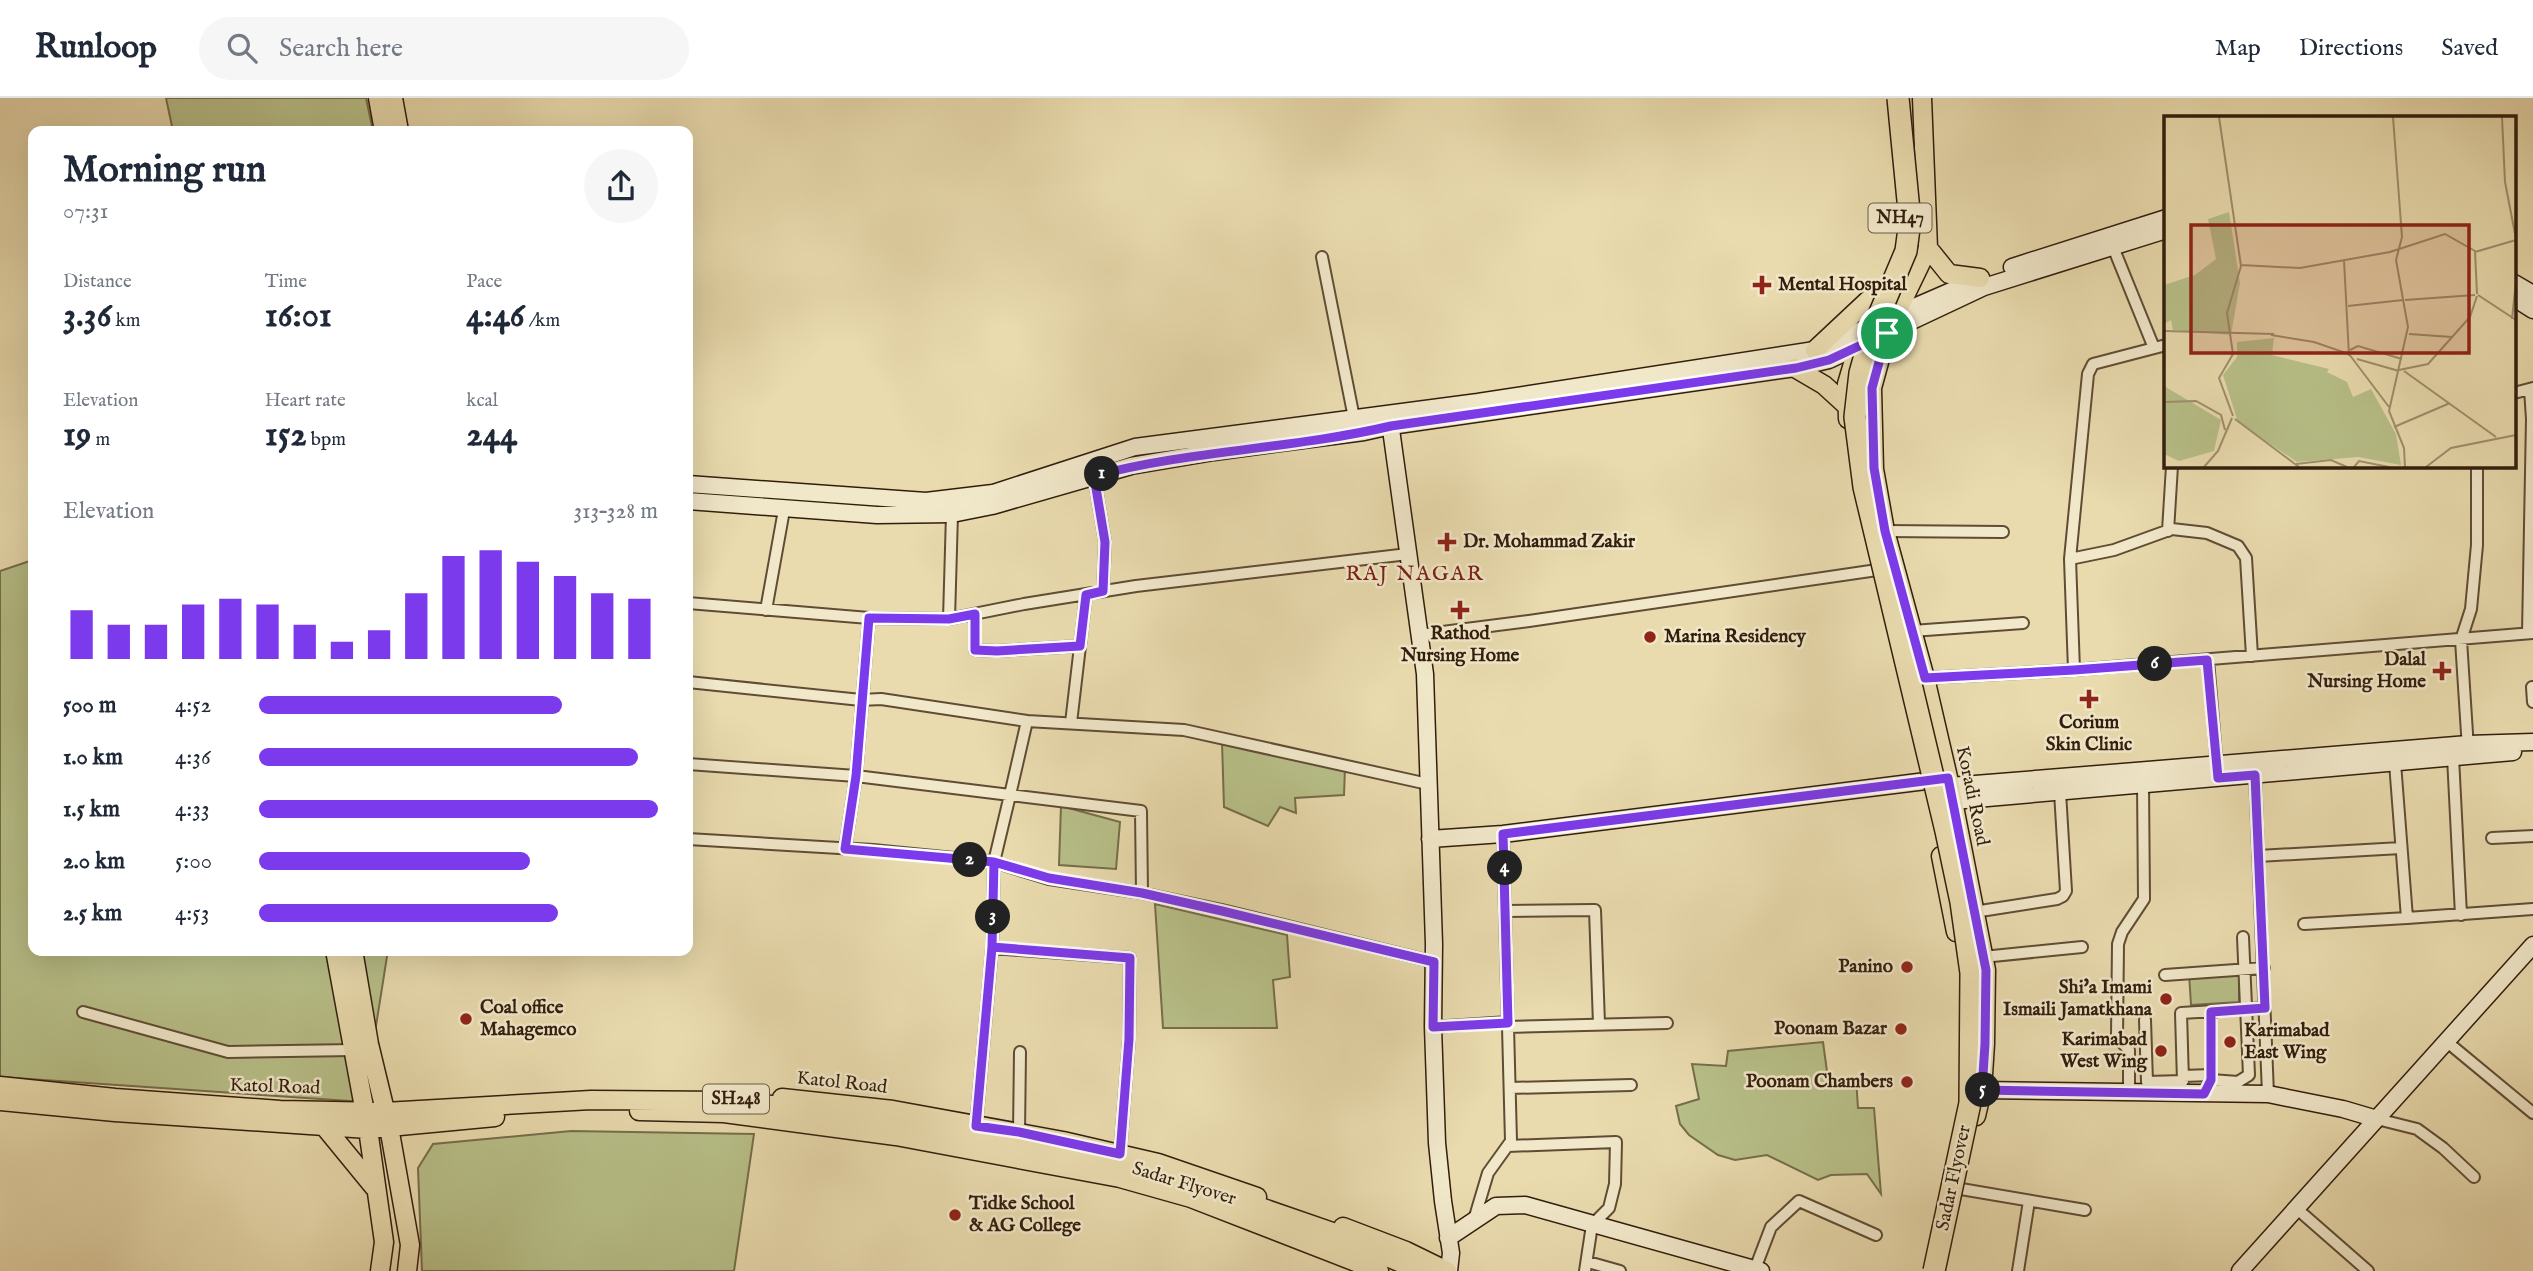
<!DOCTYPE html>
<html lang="en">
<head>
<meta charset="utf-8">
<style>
	:root { --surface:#fff; --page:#f6f6f7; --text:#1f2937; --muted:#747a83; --line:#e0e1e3; --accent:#7c3aed }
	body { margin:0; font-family:"IM FELL English",serif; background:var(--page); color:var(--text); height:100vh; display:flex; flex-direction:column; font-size:26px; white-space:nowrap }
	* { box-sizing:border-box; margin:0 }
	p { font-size:23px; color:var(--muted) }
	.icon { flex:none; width:38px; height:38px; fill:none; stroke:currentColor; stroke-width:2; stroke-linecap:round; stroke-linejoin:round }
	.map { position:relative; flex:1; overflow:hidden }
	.drawer { position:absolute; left:28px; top:28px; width:665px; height:830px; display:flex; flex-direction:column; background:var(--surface); border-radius:14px; box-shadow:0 7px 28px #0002 }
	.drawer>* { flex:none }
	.pin { position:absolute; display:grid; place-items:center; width:60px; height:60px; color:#fff; margin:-30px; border:4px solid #fff; border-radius:50%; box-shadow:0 2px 7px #0007 }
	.km { position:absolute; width:35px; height:35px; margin:-18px; border-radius:50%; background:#222; color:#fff; font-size:19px; line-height:35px; text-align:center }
	.round { display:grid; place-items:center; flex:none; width:74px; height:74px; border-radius:37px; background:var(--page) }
	.headline { display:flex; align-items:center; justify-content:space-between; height:119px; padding:0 35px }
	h1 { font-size:38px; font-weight:700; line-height:52px }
	.figures { display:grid; grid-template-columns:repeat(3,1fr); gap:10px; height:119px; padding:7px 35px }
	.figures div { display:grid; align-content:center }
	.figures b { font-size:35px; font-weight:700 }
	.figures small { font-size:19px; font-weight:400 }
	.figures p { font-size:19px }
	.chart { height:196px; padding:14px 35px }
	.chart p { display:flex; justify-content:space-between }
	.chart svg { width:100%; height:126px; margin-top:7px; stroke:var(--accent); stroke-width:6 }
	ul { padding:0 35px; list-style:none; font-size:23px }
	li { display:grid; grid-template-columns:112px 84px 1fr; align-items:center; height:52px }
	li i { height:18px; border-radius:9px; background:var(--accent) }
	header { display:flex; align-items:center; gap:42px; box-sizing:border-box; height:98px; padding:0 35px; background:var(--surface); border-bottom:2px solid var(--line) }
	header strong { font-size:33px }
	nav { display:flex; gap:38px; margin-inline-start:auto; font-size:24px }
	.search { width:490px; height:63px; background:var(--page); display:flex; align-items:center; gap:18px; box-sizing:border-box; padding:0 24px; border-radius:38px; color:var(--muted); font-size:26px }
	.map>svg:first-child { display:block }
	.green { fill:#b8c089; stroke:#756e4b; stroke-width:2 }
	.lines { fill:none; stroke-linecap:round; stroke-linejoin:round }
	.street-casing { stroke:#604c35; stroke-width:14 }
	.secondary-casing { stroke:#321d0d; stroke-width:19 }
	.primary-casing { stroke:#321d0d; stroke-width:21 }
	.highway-casing { stroke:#321d0d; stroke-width:24 }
	.street { stroke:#f1e8ca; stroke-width:10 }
	.secondary { stroke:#f1e8ca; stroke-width:16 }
	.primary { stroke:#e9dbae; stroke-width:18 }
	.highway { stroke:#e9dbae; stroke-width:21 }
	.highway-bridge-casing { stroke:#321d0d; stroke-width:24; stroke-linecap:butt }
	.highway-bridge { stroke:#e9dbae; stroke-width:21 }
	.route-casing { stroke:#fff; stroke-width:14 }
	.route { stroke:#7c3aed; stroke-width:9 }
	.poi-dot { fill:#8f2418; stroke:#f1e8ca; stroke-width:2.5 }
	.labels { text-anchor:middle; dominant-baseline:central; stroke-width:5; stroke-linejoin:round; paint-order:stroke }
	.shield { fill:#f1e8ca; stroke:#6b5a46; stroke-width:2 }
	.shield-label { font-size:18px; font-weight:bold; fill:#321d0d }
	.poi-label { font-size:19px; font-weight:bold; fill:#321d0d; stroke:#f1e8ca; text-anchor:start }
	.street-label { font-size:19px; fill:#321d0d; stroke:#f1e8ca }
	.neighbourhood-label { font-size:21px; letter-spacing:2px; fill:#7a1f14; stroke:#f1e8ca }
	.inset-road { fill:none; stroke:#a08f6e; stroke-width:2 }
	.view { fill:#8f2418; fill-opacity:0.15; stroke:#8f2418; stroke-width:3.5 }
	.inset-edge { fill:none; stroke:#321d0d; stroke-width:3.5 }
</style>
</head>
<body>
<header>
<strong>Runloop</strong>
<div class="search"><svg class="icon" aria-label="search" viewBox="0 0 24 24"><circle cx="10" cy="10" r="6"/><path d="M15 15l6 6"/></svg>Search here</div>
<nav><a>Map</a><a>Directions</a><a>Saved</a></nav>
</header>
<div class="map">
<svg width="2533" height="1173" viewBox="0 0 2533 1173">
	<rect width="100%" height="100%" fill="#e9dbae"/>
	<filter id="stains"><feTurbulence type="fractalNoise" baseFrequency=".00286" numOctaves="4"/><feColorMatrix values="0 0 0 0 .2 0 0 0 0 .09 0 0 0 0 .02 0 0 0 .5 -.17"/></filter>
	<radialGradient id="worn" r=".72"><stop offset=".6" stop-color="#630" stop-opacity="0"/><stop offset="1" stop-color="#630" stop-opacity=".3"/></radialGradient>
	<path class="green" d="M166,0H366L373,33H173Z
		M33,462V852H388L364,1004L0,979V473Z
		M1222,644L1345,670L1344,697L1295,700L1296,715L1280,709L1268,728L1224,709Z
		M1061,708L1120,724L1116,771L1059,767Z
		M1155,806L1287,837L1290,879L1273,882L1277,930H1163Z
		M2239,874V904L2191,907L2189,875Z
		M1823,944L1828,981L1856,980L1858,1010H1874L1881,1096L1867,1076L1831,1077L1818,1082L1767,1057L1735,1062L1718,1057L1689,1037L1680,1026L1676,1008L1699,1001L1692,966L1726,968L1728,953Z
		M571,1033L754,1036L734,1173H422L418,1070L433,1046Z"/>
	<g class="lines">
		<g class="street-casing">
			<path id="street" d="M2113,149L2154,250
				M1322,159L1354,320
				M2514,295L2533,290
				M1094,378L1105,444L1103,493
				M1885,433L2003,434
				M2168,433L2172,368
				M2070,461L2114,452L2172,431L2207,435L2238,448L2246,460L2252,558
				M688,505L869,520L949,521L1024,506L1136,488L1408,456
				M766,512L784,412
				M975,516V552L997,553L1080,548
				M949,521L952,416
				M1912,533L2023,525
				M2528,535L2532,321L2530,291
				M1419,537L1529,523L1884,471
				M2208,562L2217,670
				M2074,572L2070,461L2088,276L2093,266L2166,247
				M1925,580L2074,572L2533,535
				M688,584L861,602L881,601L1027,623
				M2532,589L2533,604
				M1071,625L1086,497
				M2468,651L2461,542L2471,511L2477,447V368
				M2453,659L2461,817
				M2395,665L2407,820L2533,811
				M688,666L856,678L1010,697L1027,623L1184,632L1428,686
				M2255,677L2268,996
				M1503,736L1508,929L1667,925
				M2492,740L2533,738
				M688,741L873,752L994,764L1049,781L1142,795L1222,812L1434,864
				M845,751L856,678L869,520
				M2258,758L2401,750
				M1506,813L1595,812L1599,926
				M1974,814L2057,801L2063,798L2066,793L2060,694
				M2304,826L2407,820
				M992,850L1130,860L1129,941L1120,1056
				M1983,859L2082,849
				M2165,877L2264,870
				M83,914L228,954L354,952
				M2145,922L2147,984L2183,983L2181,915L2265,910
				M1433,929L1508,924
				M2446,943L2533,1015
				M2183,978L2211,977
				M2211,982L2238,984L2249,977L2243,839
				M2208,987L2211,982V913
				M1510,990L1631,987
				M2129,994V952L2117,939L2118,846L2122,834L2144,801L2143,686
				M2377,1021L2417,1031L2443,1050L2474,1079
				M976,1028L992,850L994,764L1010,697L1141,713L1142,795
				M1019,1034L1020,954
				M1508,1048L1616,1044L1615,1086L1609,1110L1592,1127L1585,1173
				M1961,1091L2085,1112
				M2296,1110L2368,1173
				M1474,1122L1488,1075L1511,1043L1508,929
				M1588,1164L1620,1173
				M1755,1171L1771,1129L1799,1103L1876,1137
				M2018,1173L2029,1103"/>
		</g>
		<g class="secondary-casing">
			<path id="secondary" d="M2012,169L2166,120
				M2514,185L2533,196
				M2514,200L2533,212
				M1389,317L1425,576L1434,846L1433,929L1437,1045L1443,1103L1451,1155L1449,1173
				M688,386L926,403L993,395L1135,349L1478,304L1815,252L1981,180
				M688,403L877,417L952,416L992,408L1131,368L1214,354L1364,334L1391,328L1795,270L1829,262L1984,189L2166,132
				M1950,688L2468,646L2533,644
				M1953,703L2513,654
				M1430,741L1503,736L1942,681
				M1982,992L2268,996L2343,1011L2377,1021
				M1448,1140L1496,1108L1525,1107L1761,1173
				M2240,1173L2533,847"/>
		</g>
		<g class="primary-casing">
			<path id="primary" d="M378,0L384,33
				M393,0L399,33
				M1922,0L1928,150L1887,235L1872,290L1874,371L1885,433L1925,580L1950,688L1986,872L1985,946L1982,992L1976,1018
				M1928,150L1949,176L1980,180
				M1815,252L1878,193
				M1795,270L1824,287L1847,308
				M1848,321L1847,286L1855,259
				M1941,758L1956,834
				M335,852L368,1031L384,1144L380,1173
				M353,852L369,946L389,1029L410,1147L407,1173
				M0,988L115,1000L280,1012L385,1014L591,1002L727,1003L740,1001
				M782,1000L893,1012L1063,1043L1158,1065L1257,1099
				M0,1003L115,1014L368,1031L495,1019
				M639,1013L724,1015L896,1038L1120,1080L1191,1100L1379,1173
				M324,1028L374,1089
				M1343,1129L1406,1153L1447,1173"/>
		</g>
		<g class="highway-casing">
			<path id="highway" d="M727,1003L897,1024L1118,1066L1244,1105L1351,1142L1424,1173"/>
		</g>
		<use href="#street" class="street"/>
		<use href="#secondary" class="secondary"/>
		<use href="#primary" class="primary"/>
		<use href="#highway" class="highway"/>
		<g class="highway-bridge-casing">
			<path id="highway-bridge" d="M1898,0L1910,123L1906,153L1871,236L1860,275L1855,319L1864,389L1946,733L1961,804L1971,875L1970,1005L1934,1173"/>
		</g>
		<use href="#highway-bridge" class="highway-bridge"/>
	</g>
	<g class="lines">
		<g class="route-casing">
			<path id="route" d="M1887,235L1829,262L1796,270L1391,328C1293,351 1191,352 1094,378L1105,444L1103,493L1086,497L1080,548L997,553L975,552V516L949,521L869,520L856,678L845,751L994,764L992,849L976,1028L1019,1034L1120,1056L1129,941L1130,860L992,849L994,764L1049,780L1142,795L1222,813L1434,864L1433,929L1508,925L1503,736L1948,680L1986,872L1985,946L1982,992L2204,996L2211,982V914L2265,910L2255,677L2218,680L2207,562L2074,572L1925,580L1885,433L1874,370L1872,290L1887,235"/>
		</g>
		<use href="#route" class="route"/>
	</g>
	<g class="poi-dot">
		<path d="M1758.5 176.5h7v7h7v7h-7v7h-7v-7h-7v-7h7z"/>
		<path d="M1443.5 433.5h7v7h7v7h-7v7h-7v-7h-7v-7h7z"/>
		<path d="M1456.5 501.5h7v7h7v7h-7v7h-7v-7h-7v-7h7z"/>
		<circle cx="1650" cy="539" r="7"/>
		<path d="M2438.5 562.5h7v7h7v7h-7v7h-7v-7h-7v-7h7z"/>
		<path d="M2085.5 590.5h7v7h7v7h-7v7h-7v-7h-7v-7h7z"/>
		<circle cx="1907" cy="869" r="7"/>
		<circle cx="2166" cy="901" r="7"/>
		<circle cx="466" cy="921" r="7"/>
		<circle cx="1901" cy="931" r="7"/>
		<circle cx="2230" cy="944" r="7"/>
		<circle cx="2161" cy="953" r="7"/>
		<circle cx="1907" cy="984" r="7"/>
		<circle cx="955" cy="1117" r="7"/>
	</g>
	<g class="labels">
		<g class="shield">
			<rect x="1868.5" y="105.5" width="63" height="29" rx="5"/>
			<rect x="703" y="986.5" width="66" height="29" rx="5"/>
		</g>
		<g class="shield-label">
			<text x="1900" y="120">NH47</text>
			<text x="736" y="1001">SH248</text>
		</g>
		<g class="poi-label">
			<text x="1778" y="187">Mental Hospital</text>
			<text x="1463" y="444">Dr. Mohammad Zakir</text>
			<text x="1460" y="536" text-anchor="middle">Rathod<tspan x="1460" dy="22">Nursing Home</tspan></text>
			<text x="1664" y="539">Marina Residency</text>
			<text x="2426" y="562" text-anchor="end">Dalal<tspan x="2426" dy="22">Nursing Home</tspan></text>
			<text x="2089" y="625" text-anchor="middle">Corium<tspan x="2089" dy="22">Skin Clinic</tspan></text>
			<text x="1893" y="869" text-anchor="end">Panino</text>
			<text x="2152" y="890" text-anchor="end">Shi'a Imami<tspan x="2152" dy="22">Ismaili Jamatkhana</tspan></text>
			<text x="480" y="910">Coal office<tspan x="480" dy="22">Mahagemco</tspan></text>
			<text x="1887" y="931" text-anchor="end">Poonam Bazar</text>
			<text x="2244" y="933">Karimabad<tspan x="2244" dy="22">East Wing</tspan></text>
			<text x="2147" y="942" text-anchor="end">Karimabad<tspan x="2147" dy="22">West Wing</tspan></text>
			<text x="1893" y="984" text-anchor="end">Poonam Chambers</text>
			<text x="969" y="1106">Tidke School<tspan x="969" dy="22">&amp; AG College</tspan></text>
		</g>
		<g class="street-label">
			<text transform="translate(1972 698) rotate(78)">Koradi Road</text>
			<text transform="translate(842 985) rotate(6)">Katol Road</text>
			<text transform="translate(275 989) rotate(2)">Katol Road</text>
			<text transform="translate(1954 1080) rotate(-78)">Sadar Flyover</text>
			<text transform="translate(1184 1086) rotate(17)">Sadar Flyover</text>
		</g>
		<g class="neighbourhood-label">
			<text x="1415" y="476">RAJ NAGAR</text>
		</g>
	</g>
	<g transform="translate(2164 18)">
		<rect width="352" height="352" fill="#e9dbae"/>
		<path d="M65,96L76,167L67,219L9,214L7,204L0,208V169L31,159L52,143L44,103ZM110,222L108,239L165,253L163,256L183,266L189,281L207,273L232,318L237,349L194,341L133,346L74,306L59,259L73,241V226ZM0,270L57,304L50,335L15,345L0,338Z" fill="#b8c089"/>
		<path class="inset-road" d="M55,1L77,150L63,197L69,238L55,262L69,300M229,1L238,121L232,144L244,211L225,295L240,332L241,351M338,1L341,66L352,123M311,136L352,124M180,144L185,240M77,149L136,152L226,136L281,118L311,135L313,178M314,179L352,204M241,184L311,179M184,190L239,184M348,203L352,166M0,215L110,218M245,218L288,221M107,219L150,226L185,238L225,291M186,234L194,230L238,243M193,243L235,255M235,254L264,248L306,201L313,180M240,255L332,321M0,286L32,285L57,299L61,314M71,303L135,351M230,311L286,287M132,348L167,344L183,351M40,351L54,335L68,302M190,351L195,345L225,351M262,351L287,332L352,319"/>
		<path class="view" d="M27,109H305V237H27Z"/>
		<rect width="352" height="352" class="inset-edge"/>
	</g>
	<rect width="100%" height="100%" filter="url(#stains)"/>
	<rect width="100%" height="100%" fill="url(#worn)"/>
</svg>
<div class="pin" style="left:1887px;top:235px;background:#1e9e55"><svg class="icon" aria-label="arrive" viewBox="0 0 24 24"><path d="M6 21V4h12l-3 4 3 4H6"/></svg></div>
<b class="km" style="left:1102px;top:376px">1</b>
<b class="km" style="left:970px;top:762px">2</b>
<b class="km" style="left:993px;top:819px">3</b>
<b class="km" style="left:1505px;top:770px">4</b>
<b class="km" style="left:1983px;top:992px">5</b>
<b class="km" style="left:2155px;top:566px">6</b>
<section class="drawer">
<div class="headline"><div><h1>Morning run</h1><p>07:31</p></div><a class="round"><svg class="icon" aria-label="share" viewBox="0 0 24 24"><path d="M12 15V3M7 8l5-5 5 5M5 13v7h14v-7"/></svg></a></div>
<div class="figures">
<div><p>Distance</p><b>3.36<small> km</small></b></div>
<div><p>Time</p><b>16:01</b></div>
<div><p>Pace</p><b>4:46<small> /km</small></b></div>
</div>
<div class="figures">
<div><p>Elevation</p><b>19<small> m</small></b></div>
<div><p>Heart rate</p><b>152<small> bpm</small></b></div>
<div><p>kcal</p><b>244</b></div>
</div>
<div class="chart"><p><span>Elevation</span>313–328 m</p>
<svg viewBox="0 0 160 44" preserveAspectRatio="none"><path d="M5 44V27M15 44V32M25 44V32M35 44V25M45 44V23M55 44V25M65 44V32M75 44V38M85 44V34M95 44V21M105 44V8M115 44V6M125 44V10M135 44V15M145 44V21M155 44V23"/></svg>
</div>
<ul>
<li><b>500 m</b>4:52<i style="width:76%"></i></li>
<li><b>1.0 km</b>4:36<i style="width:95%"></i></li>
<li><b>1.5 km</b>4:33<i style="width:100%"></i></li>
<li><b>2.0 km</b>5:00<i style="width:68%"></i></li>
<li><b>2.5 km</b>4:53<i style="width:75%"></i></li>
</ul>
</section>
</div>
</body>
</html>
